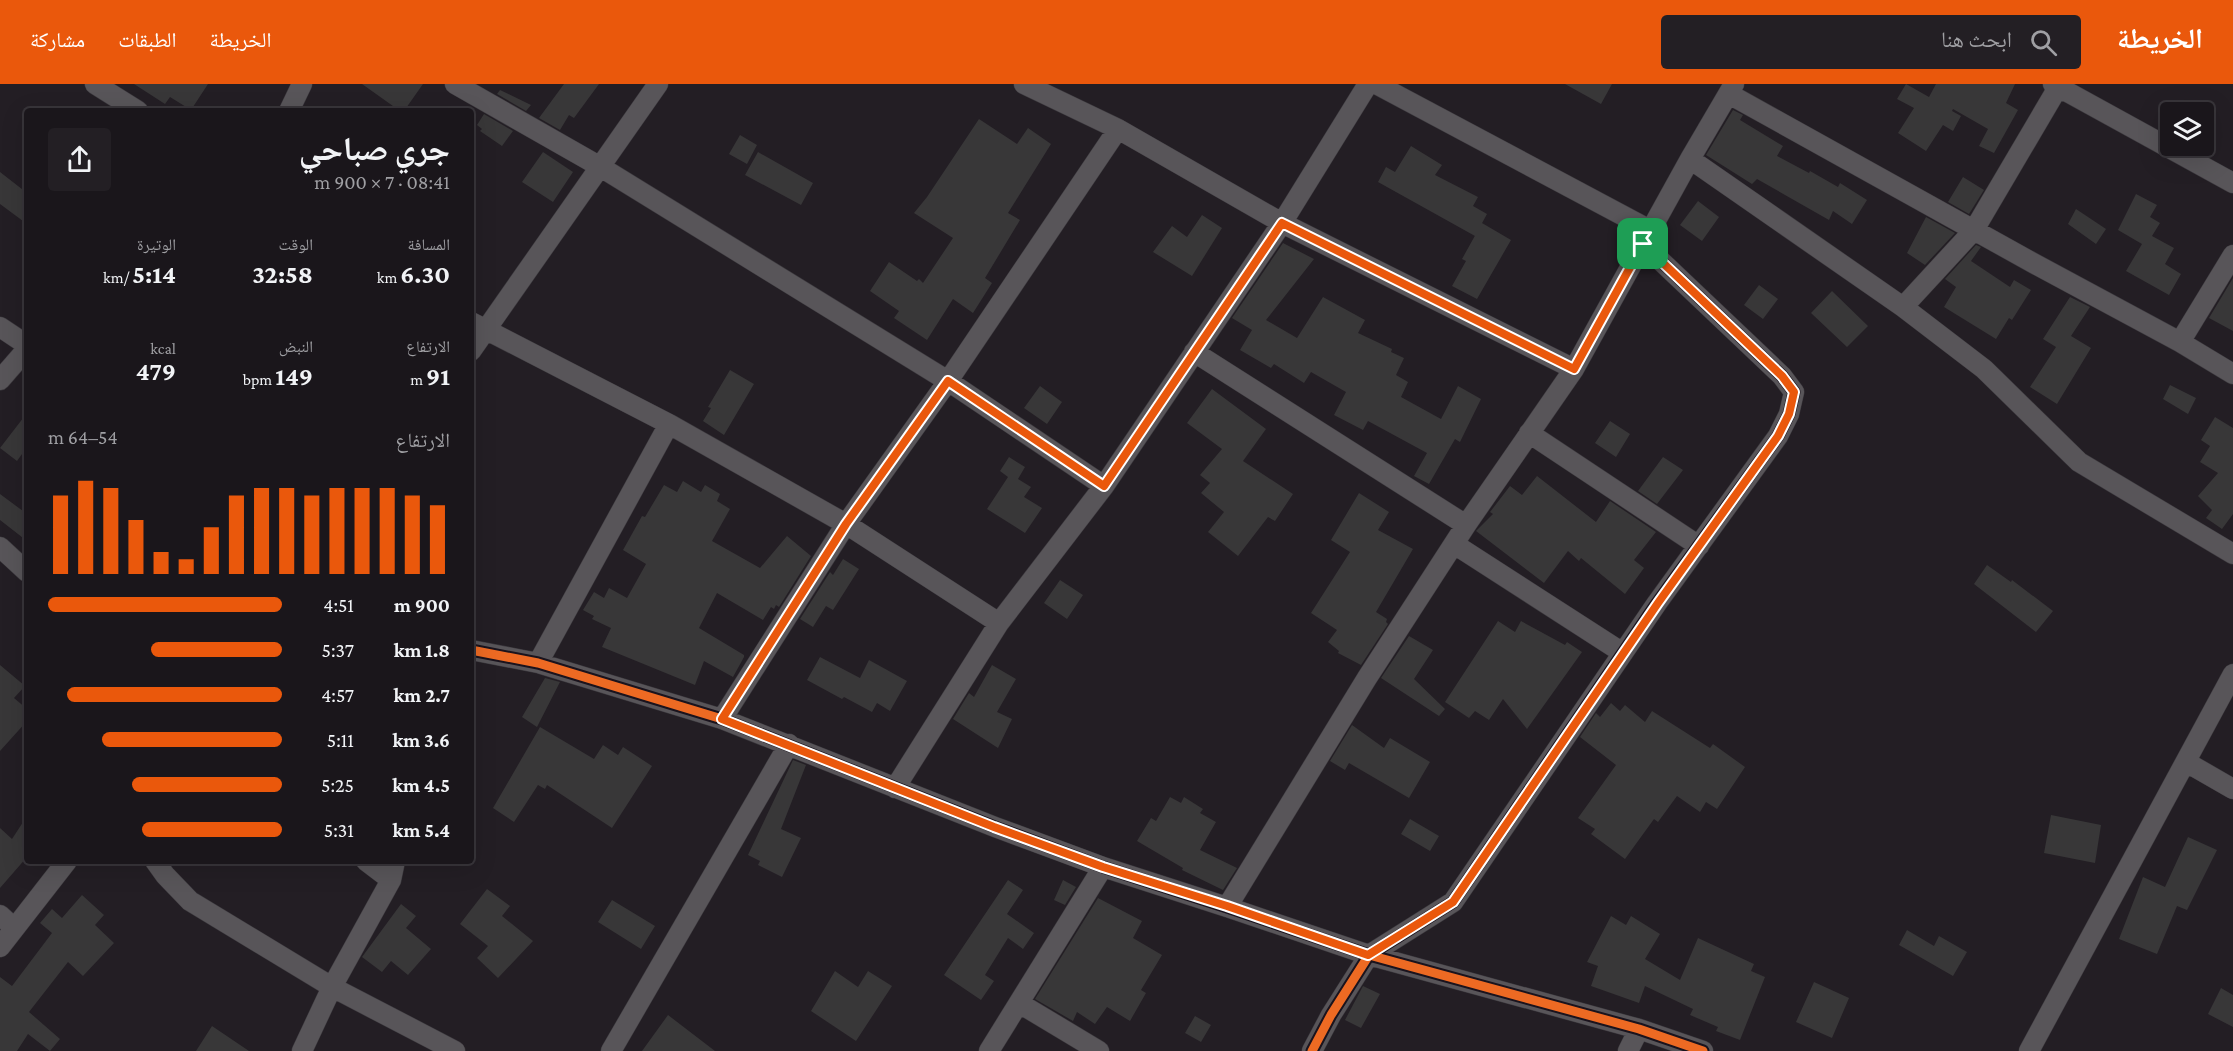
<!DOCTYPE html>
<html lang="ar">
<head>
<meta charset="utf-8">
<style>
	:root { --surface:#1a161b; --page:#231f24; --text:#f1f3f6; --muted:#9f9fa3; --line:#38353a; --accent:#ea580c }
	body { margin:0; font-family:"Crimson Pro","Noto Naskh Arabic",serif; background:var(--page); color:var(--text); direction:rtl; height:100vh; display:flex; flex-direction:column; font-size:22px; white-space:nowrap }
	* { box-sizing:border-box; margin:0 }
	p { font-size:20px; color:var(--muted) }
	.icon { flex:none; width:33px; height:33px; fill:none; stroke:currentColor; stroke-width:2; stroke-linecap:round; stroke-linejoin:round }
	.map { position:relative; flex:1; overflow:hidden; direction:ltr }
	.side { position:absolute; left:24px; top:24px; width:450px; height:756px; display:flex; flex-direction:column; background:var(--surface); border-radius:6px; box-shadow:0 6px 24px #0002,0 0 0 2px var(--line); direction:rtl }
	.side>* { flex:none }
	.controls { position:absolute; left:2160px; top:18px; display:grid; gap:12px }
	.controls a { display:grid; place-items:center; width:54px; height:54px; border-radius:6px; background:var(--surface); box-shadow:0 6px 24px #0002,0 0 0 2px var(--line); font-size:30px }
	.pin { position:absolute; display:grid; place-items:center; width:51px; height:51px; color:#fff; margin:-26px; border-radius:12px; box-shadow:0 3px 9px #0006 }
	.round { display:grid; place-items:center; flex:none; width:63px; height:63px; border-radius:6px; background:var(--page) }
	.headline { display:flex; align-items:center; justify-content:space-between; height:102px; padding:0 24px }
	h1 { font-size:33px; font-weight:700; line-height:45px }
	.metrics { display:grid; grid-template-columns:repeat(3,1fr); gap:9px; height:102px; padding:6px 24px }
	.metrics div { display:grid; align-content:center }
	.metrics b { font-size:26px; font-weight:700 }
	.metrics small { font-size:16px; font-weight:400 }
	.metrics p { font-size:16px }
	.chart { height:168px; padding:12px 24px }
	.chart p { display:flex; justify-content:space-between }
	.chart svg { width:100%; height:108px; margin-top:6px; stroke:var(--accent); stroke-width:6 }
	ul { padding:0 24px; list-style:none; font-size:20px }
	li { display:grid; grid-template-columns:96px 72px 1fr; align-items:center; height:45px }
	li i { height:15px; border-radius:8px; background:var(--accent) }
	header { display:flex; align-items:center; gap:36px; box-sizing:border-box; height:84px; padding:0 30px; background:var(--accent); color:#fff }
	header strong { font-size:28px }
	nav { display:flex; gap:33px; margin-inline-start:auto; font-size:21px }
	.search { width:420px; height:54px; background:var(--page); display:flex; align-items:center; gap:15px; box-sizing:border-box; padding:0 21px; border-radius:6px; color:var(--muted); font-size:22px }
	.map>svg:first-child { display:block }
	.building { fill:#383738 }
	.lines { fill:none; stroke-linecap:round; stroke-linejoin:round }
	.street-casing { stroke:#3d3a3f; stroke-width:21 }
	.street { stroke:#585559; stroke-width:20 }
	.cycleway-casing { stroke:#1a131d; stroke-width:13 }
	.cycleway { stroke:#ed6a23; stroke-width:9 }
	.route-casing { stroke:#fff; stroke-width:12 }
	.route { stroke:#ea580c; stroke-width:8 }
</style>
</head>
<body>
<header>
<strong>الخريطة</strong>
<div class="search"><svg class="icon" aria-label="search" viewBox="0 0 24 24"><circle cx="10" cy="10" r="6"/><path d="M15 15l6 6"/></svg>ابحث هنا</div>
<nav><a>الخريطة</a><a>الطبقات</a><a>مشاركة</a></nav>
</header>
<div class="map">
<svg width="2233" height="967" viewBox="0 0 2233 967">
	<rect width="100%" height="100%" fill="#231e24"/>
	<path class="building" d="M134,0H208L191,26L170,13L165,20Z
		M362,0H423L404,27H400Z
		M564,0H599L574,34L569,31L560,46L539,34Z
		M1565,0H1612L1601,20Z
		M1906,0L1929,13L1936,0H2015L2006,19L2018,26L1994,69L1979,62L1988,45L1953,25L1952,27L1961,32L1953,47L1943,41L1926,67L1898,49L1914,24L1897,15Z
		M500,6L531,21L526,27L497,10Z
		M1733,26L1743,31L1740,36L1783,62L1777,72L1809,89L1810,87L1838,103L1840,99L1867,116L1852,140L1833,127L1829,136L1757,95L1752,100L1706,71Z
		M484,30L513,47L502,62L480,47L482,45L477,41Z
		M979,35L1017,60L1028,44L1051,60L1008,129L1020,136L985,194L992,199L973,229L953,215L927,256L894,234L899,227L870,207L889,178L917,197L919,195L923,199L953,154L914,129L927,113Z
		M740,51L757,61L747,80L729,70Z
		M1411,62L1442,81L1435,91L1478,113L1473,122L1487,130L1475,152L1378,98L1386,83L1395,88Z
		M543,68L573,88L553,118L522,98Z
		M758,68L813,99L801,121L745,91Z
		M0,88L27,109V140L0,120Z
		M1963,93L1984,106L1969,130L1948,118Z
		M2136,110L2157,121L2150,133L2160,139L2152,152L2174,164L2165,180L2181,190L2169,211L2126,187L2142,160L2118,146Z
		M1698,117L1719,133L1702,157L1680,141Z
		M2076,125L2106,145L2096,160L2068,140Z
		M1202,131L1222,144L1192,192L1153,168L1172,142L1187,153Z
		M1926,133L1955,149L1925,181L1907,169Z
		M1482,139L1511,156L1477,215L1452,202L1466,177L1462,175Z
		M1283,159L1314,175L1266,236L1297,254L1323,213L1365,236L1358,249L1392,265L1391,268L1404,274L1396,291L1408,298L1401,313L1441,335L1458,302L1481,315L1460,358L1455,355L1429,400L1414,392L1427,369L1368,337L1363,346L1334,331L1346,308L1311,288L1304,299L1274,280L1271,284L1240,266L1252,246L1232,234Z
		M1976,161L1981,163L1971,177L2010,203L2014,196L2031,206L2012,236L2009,234L1996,255L1944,223L1956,203L1945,195Z
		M2233,194V247L2209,234Z
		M1759,201L1778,215L1763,235L1744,221Z
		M1832,207L1868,242L1847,263L1811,229Z
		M2070,213L2090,223L2071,252L2091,264L2057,320L2030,303L2056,263L2043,255Z
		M730,286L754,300L724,351L703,337L711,324L708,323Z
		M2170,301L2196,314L2188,330L2163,315Z
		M1040,302L1062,318L1047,340L1024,324Z
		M1212,305L1266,345L1243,377L1293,410L1275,437L1268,433L1238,472L1208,448L1224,428L1201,409L1210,399L1200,391L1222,365L1187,339Z
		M27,329V363L17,377L0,364Z
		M2215,333L2233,344V430L2222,445L2206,434L2212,426L2198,412L2218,389L2200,378L2210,362L2201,356Z
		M1610,337L1630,350L1616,373L1595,359Z
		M1009,373L1025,383L1018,395L1031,403L1024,413L1042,424L1025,449L987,425L1008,393L1000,387Z
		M1663,373L1683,386L1657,420L1638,407Z
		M1537,392L1596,438L1610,417L1656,448L1634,476L1644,484L1625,510L1581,474L1579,477L1568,467L1544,499L1476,447L1493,430L1490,428L1510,402L1522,411Z
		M683,397L701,408L705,401L720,410L717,417L730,425L712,457L760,484L787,452L811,472L779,523L776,521L774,525L771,523L763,536L717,509L699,544L744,571V573L733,593L704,577L695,601L602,563L611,544L592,535L594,532L583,526L594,508L604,514L609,504L627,514L646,480L623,466L642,432L645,433L664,401L677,408Z
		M1359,409L1389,428L1378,446L1413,465L1376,528L1387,535L1386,538L1388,540L1361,581L1338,569L1339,567L1328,558L1337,546L1311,529L1350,468L1331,456Z
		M0,410L27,430V457L0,436Z
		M843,475L859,485L833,526L826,522L813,543L800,535L830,488L833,491Z
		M1987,481L2011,498L2012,496L2053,527L2036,548L1974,500Z
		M1060,496L1083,511L1067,535L1044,519Z
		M1498,537L1515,548L1521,537L1565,561L1567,558L1582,568L1527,645L1503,615L1489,636L1475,627L1469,634L1445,618Z
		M1409,552L1433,566L1414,595L1445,625L1439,632L1381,594Z
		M820,573L860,594L869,576L907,597L890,627L877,619L872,628L844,613L842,615L807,596Z
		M0,581L25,602L14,614L27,625V637L0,667Z
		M992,581L1016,595L997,628L1012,635L998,664L953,635L969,609L974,613Z
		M545,594L560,598L537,643L522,633Z
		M1611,619L1620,627L1625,621L1645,638L1652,627L1710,664L1713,660L1745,683L1717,725L1706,718L1700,728L1677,712L1658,738L1654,735L1625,775L1591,750L1595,745L1578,734L1616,681L1580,653L1596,629L1600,633Z
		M1352,641L1384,664L1390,654L1430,678L1409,714L1349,679L1345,686L1330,677Z
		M540,643L594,675L603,661L618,671L623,663L652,682L612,744L547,701L545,705L538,701L514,738L493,724Z
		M793,676L806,681L781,745L801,754L782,793L758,781L760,777L748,771Z
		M1170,713L1181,719L1184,713L1203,725L1200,729L1216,738L1200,766L1237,784L1223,806L1182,786L1183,784L1137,757L1151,734L1156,737Z
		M2051,731L2101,741L2095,779L2044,769Z
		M27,732V773L0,804V744L12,755Z
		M1410,735L1439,752L1430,767L1401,750Z
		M2188,753L2217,766L2187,826L2177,822L2157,870L2119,855L2143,793L2165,803Z
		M1008,796L1023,806L1007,830L1034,849L1023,865L1008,854L985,891L994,897L981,916L944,891Z
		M1063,796L1076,803L1065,821L1054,816Z
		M487,805L510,822L502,832L533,857L498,894L477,874L488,862L460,840Z
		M82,811L104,831L95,841L114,859L83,892L68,878L29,928L60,955L50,967L28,950L17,967H0V893L12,902L52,849L40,839L52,825L62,834Z
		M1098,814L1142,837L1133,854L1162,871L1141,906L1146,909L1130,937L1107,923L1095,940L1077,928L1073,937L1035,915Z
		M612,816L655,842L641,865L598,838Z
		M401,820L416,832L406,844L431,865L408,891L391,877L382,888L362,873Z
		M1611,832L1626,841L1631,832L1660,850L1645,875L1680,896L1698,854L1754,880L1751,887L1765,893L1740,956L1716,947L1718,943L1690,931L1693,925L1645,902L1639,919L1591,902L1598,882L1587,878Z
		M1907,846L1934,862L1939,852L1967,868L1953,892L1899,861Z
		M835,887L858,903L868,887L892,902L856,957L811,927Z
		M1814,898L1849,914L1832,954L1796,938Z
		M1363,902L1380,910L1361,944L1345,936Z
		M2221,904L2233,911V943L2208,930Z
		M668,931L715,967H642Z
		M1195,932L1211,941L1201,958L1185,949Z
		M212,942L249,967H196Z"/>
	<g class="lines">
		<g class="street-casing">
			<path id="street" d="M95,0L138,27
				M455,0L599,82L948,297L1104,402
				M1024,0L1118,45L1282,139L1574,285
				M1376,0L1650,146
				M2053,0L2233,99
				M1729,10L2035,180L2180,258L2233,290
				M289,27L302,0
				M1690,75L1903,223L1984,285L2079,378L2233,470
				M1903,223L1974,146L2060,0
				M471,238L669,340L846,440L999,539
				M0,243L27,261
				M2180,258L2233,171
				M471,267L658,0
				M1194,268L1466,441
				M0,296L27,265
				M1529,349L1699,462
				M1454,460L1623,569
				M0,463L27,488
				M471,566L538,579L722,635L995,743L1103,783L1227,823L1369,871L1639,945L1703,967
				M538,579L669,340
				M722,635L846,440L948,297L1118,45
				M2186,678L2233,705
				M895,704L999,539L1104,402L1282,139L1368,0
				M155,777L165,791L190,817L332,903L455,967
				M366,777L391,796
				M1227,823L1367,594L1466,441L1574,285L1690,75L1734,0
				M0,831L13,843
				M0,863L67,777
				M1019,919L1099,967
				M302,967L332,903L391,796L395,777
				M611,967L789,660
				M989,967L1103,783
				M1312,967L1331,931L1369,871L1453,818L1657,519L1778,352L1789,330L1794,308L1782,292L1643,160
				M1628,967L1639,945
				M2029,967L2233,590"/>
		</g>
		<use href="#street" class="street"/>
		<g class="cycleway-casing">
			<path id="cycleway" d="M471,566L538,579L722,635L995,743L1103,783L1227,823L1369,871L1639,945L1703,967
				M1312,967L1331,931L1369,871L1453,818L1657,519L1778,352L1789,330L1794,308L1782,292L1643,160"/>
		</g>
		<use href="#cycleway" class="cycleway"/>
	</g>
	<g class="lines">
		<g class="route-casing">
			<path id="route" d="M1282,139L1574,285L1643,160L1782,292L1794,308L1789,330L1778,352L1658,519L1453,818L1368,871L1227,822L1103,783L994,743L722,635L846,440L948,297L1104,402Z"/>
		</g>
		<use href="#route" class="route"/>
	</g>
</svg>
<div class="controls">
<a><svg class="icon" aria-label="layers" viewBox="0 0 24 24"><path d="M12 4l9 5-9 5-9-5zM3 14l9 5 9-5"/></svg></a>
</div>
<div class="pin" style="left:1643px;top:160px;background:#1e9e55"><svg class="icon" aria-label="arrive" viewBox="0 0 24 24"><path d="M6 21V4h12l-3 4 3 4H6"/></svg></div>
<section class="side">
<div class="headline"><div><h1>جري صباحي</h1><p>08:41 · 7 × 900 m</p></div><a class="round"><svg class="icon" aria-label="share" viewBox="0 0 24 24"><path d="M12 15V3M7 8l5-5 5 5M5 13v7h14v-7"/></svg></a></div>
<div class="metrics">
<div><p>المسافة</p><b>6.30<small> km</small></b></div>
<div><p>الوقت</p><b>32:58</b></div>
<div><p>الوتيرة</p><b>5:14<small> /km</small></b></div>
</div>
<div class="metrics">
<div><p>الارتفاع</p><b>91<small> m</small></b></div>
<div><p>النبض</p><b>149<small> bpm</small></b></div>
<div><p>kcal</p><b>479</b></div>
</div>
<div class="chart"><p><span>الارتفاع</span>54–64 m</p>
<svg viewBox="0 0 160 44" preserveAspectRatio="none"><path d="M5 44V12M15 44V6M25 44V9M35 44V22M45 44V35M55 44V38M65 44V25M75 44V12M85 44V9M95 44V9M105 44V12M115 44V9M125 44V9M135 44V9M145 44V12M155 44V16"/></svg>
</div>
<ul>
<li><b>900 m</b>4:51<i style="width:100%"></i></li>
<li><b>1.8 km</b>5:37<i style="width:56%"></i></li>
<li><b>2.7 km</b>4:57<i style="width:92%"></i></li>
<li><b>3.6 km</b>5:11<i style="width:77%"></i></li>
<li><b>4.5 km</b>5:25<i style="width:64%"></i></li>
<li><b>5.4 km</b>5:31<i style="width:60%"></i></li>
</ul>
</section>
</div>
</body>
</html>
